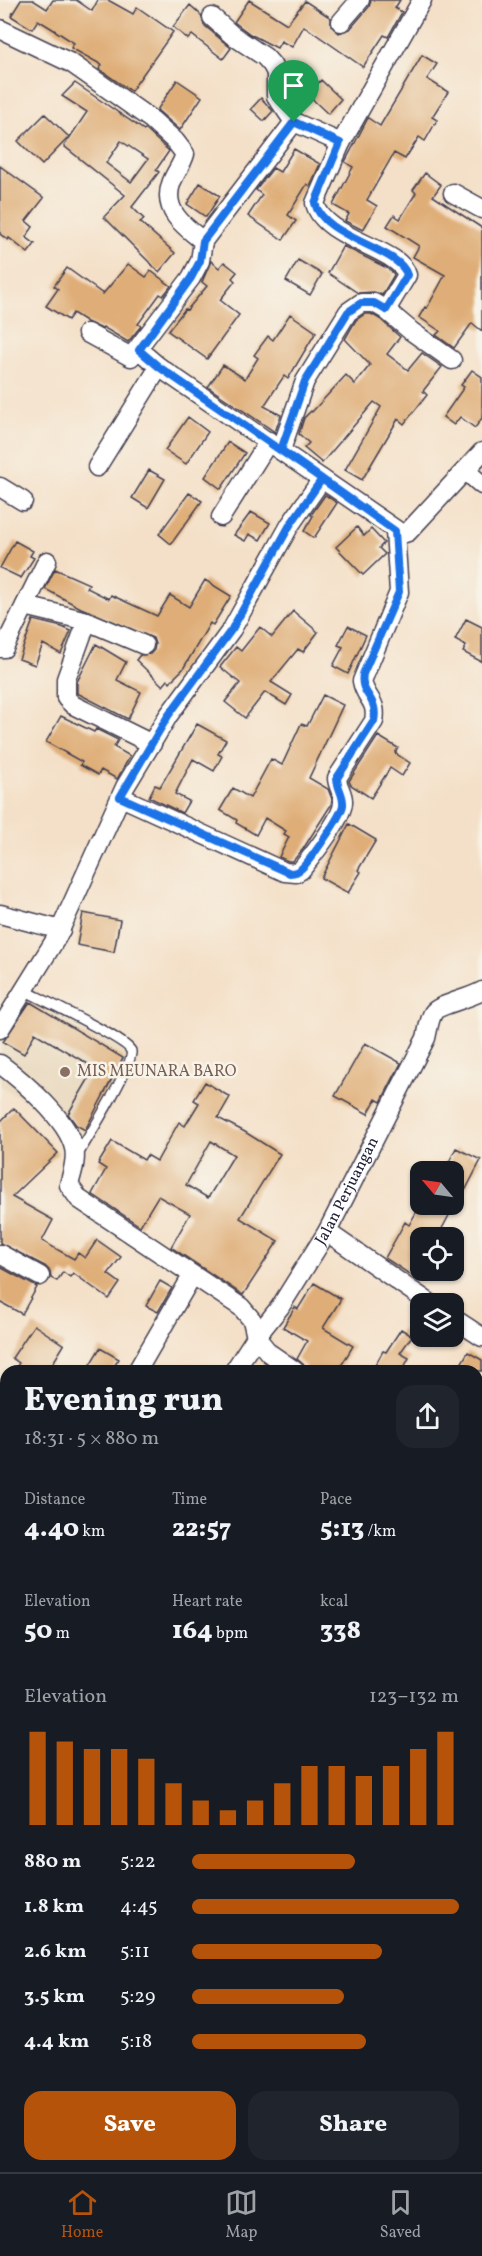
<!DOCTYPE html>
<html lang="en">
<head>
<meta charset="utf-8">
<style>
	:root { --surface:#171b24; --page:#20242c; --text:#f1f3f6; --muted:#9ea1a6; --line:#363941; --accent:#b45309 }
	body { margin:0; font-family:Vollkorn,serif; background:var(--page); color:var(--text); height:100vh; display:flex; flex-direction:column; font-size:22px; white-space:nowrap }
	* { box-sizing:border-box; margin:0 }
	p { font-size:20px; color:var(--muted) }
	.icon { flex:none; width:33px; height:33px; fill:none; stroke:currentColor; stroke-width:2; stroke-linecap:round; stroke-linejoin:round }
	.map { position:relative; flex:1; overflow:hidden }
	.details { position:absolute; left:0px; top:1365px; width:483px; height:807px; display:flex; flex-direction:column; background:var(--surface); border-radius:18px 18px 0 0; box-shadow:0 2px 4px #0004 }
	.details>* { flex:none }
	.needle { width:39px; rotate:299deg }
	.controls { position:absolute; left:410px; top:1161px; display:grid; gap:12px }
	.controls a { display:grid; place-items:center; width:54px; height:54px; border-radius:12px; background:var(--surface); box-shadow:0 2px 4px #0004; font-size:30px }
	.pin { position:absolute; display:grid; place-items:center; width:51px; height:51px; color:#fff; margin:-62px -26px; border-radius:50% 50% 50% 0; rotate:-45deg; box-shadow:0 0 6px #0007 }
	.pin .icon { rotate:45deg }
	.round { display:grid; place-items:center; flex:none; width:63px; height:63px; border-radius:18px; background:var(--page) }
	.summary { display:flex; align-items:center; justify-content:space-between; height:102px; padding:0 24px }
	h1 { font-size:33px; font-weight:800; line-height:45px }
	.metrics { display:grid; grid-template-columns:repeat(3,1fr); gap:9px; height:102px; padding:6px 24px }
	.metrics div { display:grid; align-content:center }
	.metrics b { font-size:26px; font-weight:800 }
	.metrics small { font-size:16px; font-weight:400 }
	.metrics p { font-size:16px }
	.chart { height:168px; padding:12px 24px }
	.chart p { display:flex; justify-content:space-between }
	.chart svg { width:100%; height:108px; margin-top:6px; stroke:var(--accent); stroke-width:6 }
	.action { display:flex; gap:12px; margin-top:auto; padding:12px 24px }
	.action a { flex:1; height:69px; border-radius:18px; background:var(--accent); color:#fff; font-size:24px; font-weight:800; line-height:69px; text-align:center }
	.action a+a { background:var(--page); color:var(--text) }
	ul { padding:0 24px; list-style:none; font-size:20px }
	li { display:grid; grid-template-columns:96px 72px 1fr; align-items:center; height:45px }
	li i { height:15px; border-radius:8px; background:var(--accent) }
	.menu { display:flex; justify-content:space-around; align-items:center; height:84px; border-top:2px solid var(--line); background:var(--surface); font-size:16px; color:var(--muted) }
	.menu a { display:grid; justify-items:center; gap:3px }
	.menu .selected { color:var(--accent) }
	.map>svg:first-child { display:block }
	.built { fill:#e7d4b7 }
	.building { fill:#dfae78; fill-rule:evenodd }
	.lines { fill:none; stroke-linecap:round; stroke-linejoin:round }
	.service-casing { stroke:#423e50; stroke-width:12 }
	.minor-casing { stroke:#423e50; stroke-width:21 }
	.service { stroke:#fff; stroke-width:9 }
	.minor { stroke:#fff; stroke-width:18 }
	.route-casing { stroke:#fff; stroke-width:12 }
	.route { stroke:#1a73e8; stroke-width:8 }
	.education-dot { fill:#8d6e63; stroke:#f7f3e8; stroke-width:2 }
	.labels { text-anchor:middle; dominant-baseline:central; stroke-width:5; stroke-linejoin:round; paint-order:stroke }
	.education-label { font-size:16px; fill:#785e54; stroke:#f7f3e8; text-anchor:start }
	.street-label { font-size:16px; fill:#22223b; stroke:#f7f3e8 }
</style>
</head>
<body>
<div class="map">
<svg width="482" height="2172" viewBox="0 0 482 2172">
	<rect width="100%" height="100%" fill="#f7f3e8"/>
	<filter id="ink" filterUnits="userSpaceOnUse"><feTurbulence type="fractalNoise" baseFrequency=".0167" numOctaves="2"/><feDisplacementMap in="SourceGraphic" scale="12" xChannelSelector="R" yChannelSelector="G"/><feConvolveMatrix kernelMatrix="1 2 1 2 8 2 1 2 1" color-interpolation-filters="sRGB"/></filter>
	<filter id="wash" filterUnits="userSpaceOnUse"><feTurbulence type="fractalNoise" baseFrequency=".008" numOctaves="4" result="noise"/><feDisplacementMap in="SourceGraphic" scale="24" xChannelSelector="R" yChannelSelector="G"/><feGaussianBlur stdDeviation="1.35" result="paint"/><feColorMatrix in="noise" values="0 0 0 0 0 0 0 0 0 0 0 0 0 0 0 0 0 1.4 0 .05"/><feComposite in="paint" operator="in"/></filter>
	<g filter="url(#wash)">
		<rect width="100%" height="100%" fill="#f4e0c8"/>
		<path class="built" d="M28,995L138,1057L93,1138L0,1086V1044Z"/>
		<g id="blocks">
			<path class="building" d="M21,0H33L47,9L53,0H76L92,11L98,0H108L133,14L137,7L173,32L131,91L99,69L102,65L71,48L74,43L51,28L38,20L32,29L11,16Z
				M249,0L287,24L305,1L331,18V26L339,33L350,29L369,7L371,0H400L395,8L402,12L388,37L384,35L363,67L304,26L292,47L281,41L277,48L250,34L234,22Z
				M190,5L201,15L204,25L231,48L223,59L192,35L188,39L173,27Z
				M422,55L437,64L427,79L448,92L432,117L437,120L425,141L419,137L405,159L394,153L367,200L377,206L363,230L345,221L349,214L333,205L353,167L345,162L368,118L380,126Z
				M177,80L202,97L180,130L157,110Z
				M321,80L341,99L328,114L308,95Z
				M75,83L144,130L145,129L169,151L156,170L159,172L132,207L144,219L140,222L175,253L159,272L104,217L125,195L64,146L87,112L62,96ZM121,141L148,159L131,182L106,163Z
				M261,98L273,111L264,121L251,109Z
				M45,114L69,137L42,165L18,141Z
				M294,149L320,164L310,186L307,184L288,215L296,221L283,240L248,216L262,195L256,190L273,168L280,172Z
				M0,166L44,198L26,221L33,227L26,237L35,244L28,253L9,238L8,240L0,234Z
				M425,173L441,185L433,196L482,228V331L472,323L454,348L436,335L440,331L419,317L425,307L427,308L445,275L413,257L419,246L387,226L394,215L400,219L416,193L413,190Z
				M200,183L220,196L206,217L187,204Z
				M343,246L385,267L393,273L394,275L382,295L374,292L358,293L328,273Z
				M298,260L322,274L310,295L286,281Z
				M211,261L219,268L224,262L237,272L232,278L235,281L220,300L239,315L207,359L168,331L185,309L187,310L207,286L202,282Z
				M128,264L146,277L151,271L171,286L163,296L160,294L138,324L141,326L128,342L103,327L102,329L87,322L73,313L68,320L46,306L58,289L54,286L67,268L103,294Z
				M290,314L316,332L288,379L284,376L264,406L281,415L275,432L208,387L223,365L245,379L258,358L254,355L268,336L273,340Z
				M365,314H371L380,319L400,337L387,354L408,370L422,353L442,367L423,391L427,395L404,424L398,419L362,480L345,470L381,407L374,402L322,463L304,448L309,443L299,434L304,418L311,411L312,412L346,375L355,384L370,365L345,339L356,320Z
				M472,370L482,377V418L475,428L460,417L454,425L443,417L464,387L461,385Z
				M188,417L208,432L186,464L165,450Z
				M228,442L245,453L221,489L205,477Z
				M149,470L165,479L148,508L132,498Z
				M189,493L202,501L171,544L159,534Z
				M325,495L337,503L314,538L304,531L313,516L311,515Z
				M251,512L270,523L260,540L249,534L245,541L234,535Z
				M357,527L364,536L371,529L384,543L379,548L385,554L363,575L336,547Z
				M15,541L33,551L30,556L34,558L21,578L0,568Z
				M55,569L89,584L87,588L109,599L111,595L157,616L170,595L189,607L205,580L231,596L213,625L210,623L183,669L170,682L168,680L163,686L136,660L140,655L150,654L154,650L155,644L153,638L81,608L45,589Z
				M293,611L318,632L303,652L298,649L271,682L292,695L286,705L265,692L245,718L225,702L240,683L220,667L236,647L241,651L260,627L272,637Z
				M466,619L482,627V662L463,652L466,646L455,640Z
				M33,620L62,627L71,631L61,654L43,644L35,665L19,659Z
				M348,626L366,635L348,674L333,666L343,647L338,645Z
				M96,644L126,662L117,680L141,692L128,719L77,693V682Z
				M323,695L343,705L309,778L328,789L332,799L331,805L303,849L293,861H288L279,857L289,837L284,834L286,831L265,818L256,835L236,823L237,820L220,810L233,788L250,798L271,759L282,765L301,724L307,726Z
				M61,716L94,732L96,729L118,740L114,747L130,756L117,779L101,770L98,775L80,765L82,762L46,742Z
				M197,724L226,740L218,754L222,756L214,771L193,759L175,794L189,801L182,813L149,797L155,785L160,787Z
				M378,736L398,748L395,753L410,763L402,776L390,768L371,798L351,785L349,781Z
				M349,824L376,840L358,870L361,872L348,893L321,878Z
				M83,913L120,920L114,952L77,945Z
				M30,1002L123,1058L85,1130L76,1125L68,1114L95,1068L35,1033L24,1054L3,1042Z
				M365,1043L401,1063L381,1102L376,1099L368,1114L335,1096Z
				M205,1082L230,1097L218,1118L245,1132L280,1154L240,1218L278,1241L243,1295L171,1247L190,1214L158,1196L140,1226L92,1194L106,1169L98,1164L112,1141L144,1160L147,1155L157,1161L179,1122L185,1126L199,1103L194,1100ZM211,1141L234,1155L208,1198L186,1185Z
				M14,1108L58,1153L12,1197L53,1220L42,1241L74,1259L78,1253L85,1258L97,1240L121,1257L108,1274L120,1283L109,1299L73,1273L70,1277L63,1272L57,1281L51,1278L50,1271L45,1266L0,1243V1122Z
				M456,1148L481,1160L466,1189L453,1182V1172H444Z
				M421,1204H455L437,1238H420V1281L385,1258L405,1222L409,1225Z
				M0,1267L37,1287L22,1314L0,1302Z
				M160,1281L172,1288L158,1312L146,1306Z
				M314,1283L341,1299L323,1328L353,1346L338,1371H306L305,1366L297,1359L307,1341L283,1327L295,1307L298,1309Z
				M34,1325L64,1345L48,1371H14L19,1363L12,1358Z
				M401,1329L412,1336L400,1353L409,1358L402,1371H372L383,1351L386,1352Z
				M100,1348L119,1359L111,1371H86Z
				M468,1352L482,1360V1371H457Z"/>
		</g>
	</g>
	<g filter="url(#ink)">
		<use href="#blocks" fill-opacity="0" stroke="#423e50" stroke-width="1.5"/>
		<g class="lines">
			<g class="service-casing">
				<path id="service" d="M24,990C40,999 127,1039 131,1051C135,1062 86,1141 77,1156"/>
			</g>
			<g class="minor-casing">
				<g id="minor">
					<path d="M212,17L232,35L265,57L272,65L276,73V96L294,122L341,143"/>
					<path d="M341,22L360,0"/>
					<path d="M0,29L71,63L152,120L175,141L185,154C182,165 174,174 171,184C162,211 185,227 203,241L200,261L191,278L131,357L87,333"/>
					<path d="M453,193L482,209"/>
					<path d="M203,241L294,122"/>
					<path d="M386,310L407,275C400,248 323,239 315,203L341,143L422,0"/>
					<path d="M139,350L159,367L402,534L408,532L482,452"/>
					<path d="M281,450L305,381L348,312L361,303H374L386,310L411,331L452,360"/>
					<path d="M97,467L159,367"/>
					<path d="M466,471L482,485"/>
					<path d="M0,487L23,501"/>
					<path d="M221,517L269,441"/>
					<path d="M25,606L87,621"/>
					<path d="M144,645L87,621L66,679V698L73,705L152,744"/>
					<path d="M0,648H4L47,561"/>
					<path d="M121,797L285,872L296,873L301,870C312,856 344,817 343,801C343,792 337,786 337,778L374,721C378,700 365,699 362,681L399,592L395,531"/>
					<path d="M0,914L61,930"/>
					<path d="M0,1029L57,937L125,787L168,716L232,629L290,525L322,479"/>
					<path d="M0,1064C23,1081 68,1120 74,1148C77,1160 72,1173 69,1185L79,1199L241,1307L252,1320L256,1337L269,1353L295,1371"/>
					<path d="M327,1232L431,1304"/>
					<path d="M0,1254L40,1276"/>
					<path d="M453,1318L482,1337"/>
					<path d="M137,1371L192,1276"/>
					<path id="s1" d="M234,1371L256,1337L280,1307L327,1232L426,1038C428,1030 429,1020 433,1013C437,1005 471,998 482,991"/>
					<path d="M477,1410L482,1398"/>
					<path d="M0,1484L6,1486"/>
					<path d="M477,1679L482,1669"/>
					<path d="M0,1759L6,1758"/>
					<path d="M477,1791L482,1794"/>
					<path d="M477,1854L482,1842"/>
					<path d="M0,1987L6,1976"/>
					<path d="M477,2021L482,2025"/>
					<path d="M0,2101L6,2105"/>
					<path d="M234,2166L244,2172"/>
				</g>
			</g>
			<use href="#service" class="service"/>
			<use href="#minor" class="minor"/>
		</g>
	</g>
	<g class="lines" filter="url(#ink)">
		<g class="route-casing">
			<path id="route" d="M294,122L203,241L200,261L191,278L139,350L159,367L322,479L290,525L232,629L168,716L120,797L290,873C295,873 298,872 302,868C311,859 342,815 343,805C344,795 337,788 337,778L374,721C379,697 359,695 363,674L399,592L395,531L281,450L305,381L348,312L361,303H374L386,310L407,275C400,248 323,238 315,203L340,143L294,122"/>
		</g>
		<use href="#route" class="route"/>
	</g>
	<circle class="education-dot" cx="65" cy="1072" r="6"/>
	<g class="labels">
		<g class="education-label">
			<text x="77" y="1072">MIS MEUNARA BARO</text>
		</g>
		<g class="street-label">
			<text stroke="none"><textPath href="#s1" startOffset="213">Jalan Perjuangan</textPath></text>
		</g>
	</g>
</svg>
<div class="controls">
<a><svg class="needle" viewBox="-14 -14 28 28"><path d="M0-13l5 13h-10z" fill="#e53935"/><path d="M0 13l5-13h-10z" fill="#9ea1a6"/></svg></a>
<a><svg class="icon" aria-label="locate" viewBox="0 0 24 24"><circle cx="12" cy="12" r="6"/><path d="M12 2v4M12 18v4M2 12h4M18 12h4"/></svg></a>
<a><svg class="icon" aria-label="layers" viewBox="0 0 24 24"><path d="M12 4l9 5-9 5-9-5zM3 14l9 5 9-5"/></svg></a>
</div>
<div class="pin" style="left:294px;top:122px;background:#1e9e55"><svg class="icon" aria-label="arrive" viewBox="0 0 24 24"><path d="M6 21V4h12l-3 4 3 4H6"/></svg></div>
<section class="details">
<div class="summary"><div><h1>Evening run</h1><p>18:31 · 5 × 880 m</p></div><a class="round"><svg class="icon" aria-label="share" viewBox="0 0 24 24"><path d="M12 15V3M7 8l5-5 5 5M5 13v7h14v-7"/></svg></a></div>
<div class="metrics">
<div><p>Distance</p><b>4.40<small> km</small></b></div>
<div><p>Time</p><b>22:57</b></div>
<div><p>Pace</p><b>5:13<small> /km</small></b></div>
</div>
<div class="metrics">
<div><p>Elevation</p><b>50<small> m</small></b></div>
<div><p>Heart rate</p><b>164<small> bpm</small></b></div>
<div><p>kcal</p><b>338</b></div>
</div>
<div class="chart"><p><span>Elevation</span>123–132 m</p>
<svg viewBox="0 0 160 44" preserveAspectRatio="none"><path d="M5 44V6M15 44V10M25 44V13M35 44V13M45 44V17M55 44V27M65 44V34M75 44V38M85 44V34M95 44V27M105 44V20M115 44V20M125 44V24M135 44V20M145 44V13M155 44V6"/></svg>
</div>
<ul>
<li><b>880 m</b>5:22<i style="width:61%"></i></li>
<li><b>1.8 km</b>4:45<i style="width:100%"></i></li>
<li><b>2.6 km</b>5:11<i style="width:71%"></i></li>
<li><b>3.5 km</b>5:29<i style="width:57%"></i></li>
<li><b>4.4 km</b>5:18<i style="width:65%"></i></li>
</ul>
<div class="action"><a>Save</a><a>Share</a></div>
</section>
</div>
<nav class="menu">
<a class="selected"><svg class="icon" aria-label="home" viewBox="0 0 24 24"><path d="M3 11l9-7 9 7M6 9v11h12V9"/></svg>Home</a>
<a><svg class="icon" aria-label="map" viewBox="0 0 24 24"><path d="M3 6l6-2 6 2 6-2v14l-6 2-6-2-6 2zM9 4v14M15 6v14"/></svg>Map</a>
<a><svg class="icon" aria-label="saved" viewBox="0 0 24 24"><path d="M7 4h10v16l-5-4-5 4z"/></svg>Saved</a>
</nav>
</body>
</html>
